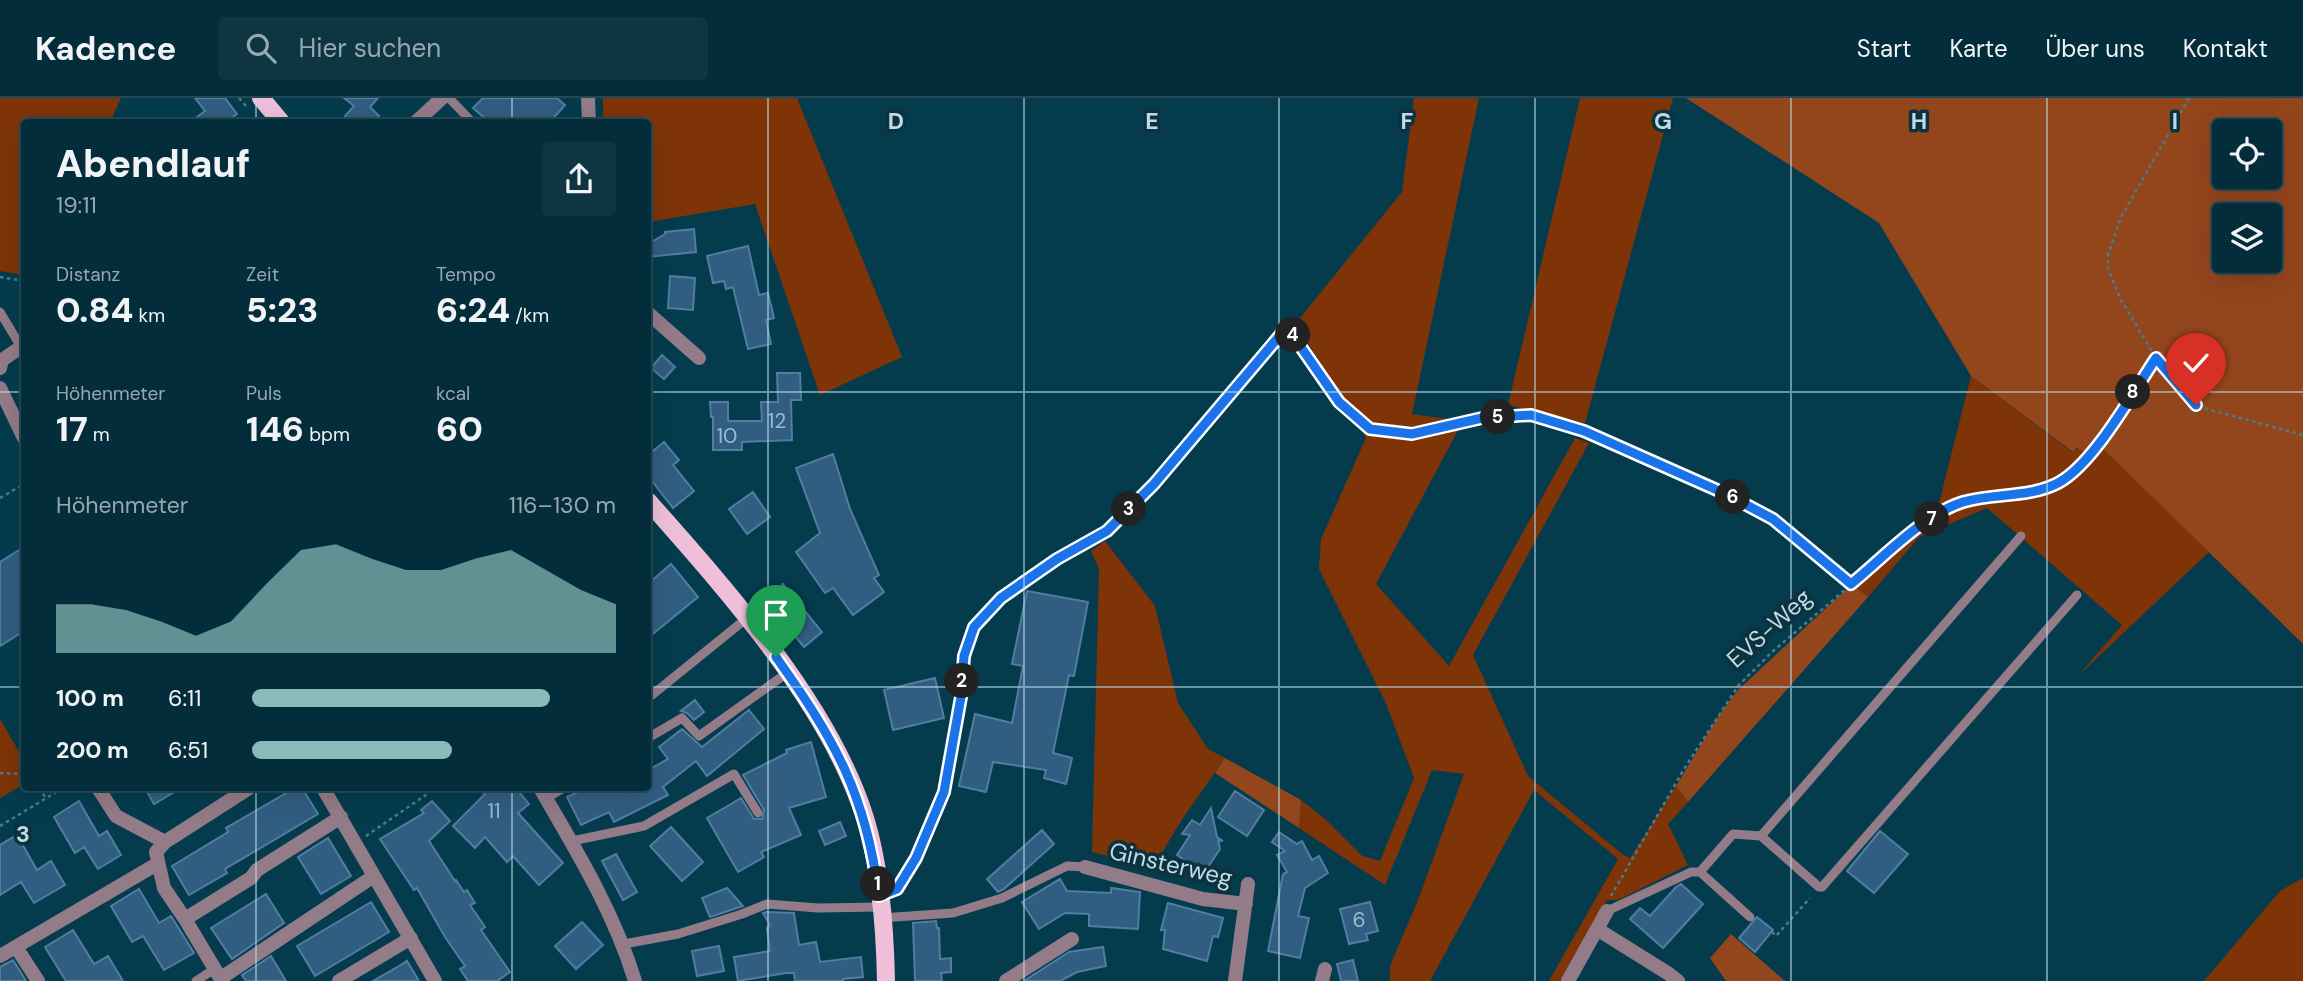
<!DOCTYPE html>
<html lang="de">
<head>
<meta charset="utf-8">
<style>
	:root { --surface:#032d3a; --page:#0d3542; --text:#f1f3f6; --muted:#97a8af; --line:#244954; --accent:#8bbbb9 }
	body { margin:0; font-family:"DM Sans",sans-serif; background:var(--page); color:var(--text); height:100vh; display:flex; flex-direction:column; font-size:26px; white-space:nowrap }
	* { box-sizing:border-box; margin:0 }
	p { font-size:23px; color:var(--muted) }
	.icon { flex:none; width:38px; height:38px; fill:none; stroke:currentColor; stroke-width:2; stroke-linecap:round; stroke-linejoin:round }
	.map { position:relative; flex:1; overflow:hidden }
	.panel { position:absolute; left:21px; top:21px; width:630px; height:672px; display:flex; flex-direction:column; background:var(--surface); border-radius:7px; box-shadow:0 7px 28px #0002,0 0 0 2px var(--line) }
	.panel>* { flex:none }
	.fabs { position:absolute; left:2212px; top:21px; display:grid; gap:14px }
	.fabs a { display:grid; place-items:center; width:70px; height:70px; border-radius:7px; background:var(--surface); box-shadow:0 7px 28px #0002,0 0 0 2px var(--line); font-size:35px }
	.pin { position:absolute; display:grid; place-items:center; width:60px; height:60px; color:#fff; margin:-72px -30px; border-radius:50% 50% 50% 0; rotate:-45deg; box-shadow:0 0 7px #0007 }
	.pin .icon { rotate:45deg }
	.km { position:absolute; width:35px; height:35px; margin:-18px; border-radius:50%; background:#222; color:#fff; font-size:19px; line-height:35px; text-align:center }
	.round { display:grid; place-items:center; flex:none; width:74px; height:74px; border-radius:7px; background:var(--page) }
	.overview { display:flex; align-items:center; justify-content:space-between; height:119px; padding:0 35px }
	h1 { font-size:38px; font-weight:800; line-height:52px }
	.figures { display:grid; grid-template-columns:repeat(3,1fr); gap:10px; height:119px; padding:7px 35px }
	.figures div { display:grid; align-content:center }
	.figures b { font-size:35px; font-weight:800 }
	.figures small { font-size:19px; font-weight:400 }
	.figures p { font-size:19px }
	.chart { height:196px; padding:14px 35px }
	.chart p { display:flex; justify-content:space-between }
	.chart svg { width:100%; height:126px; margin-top:7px; fill:var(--accent); opacity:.7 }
	ul { padding:0 35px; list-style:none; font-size:23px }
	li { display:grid; grid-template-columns:112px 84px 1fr; align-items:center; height:52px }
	li i { height:18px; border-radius:9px; background:var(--accent) }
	header { display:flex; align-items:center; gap:42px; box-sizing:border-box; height:98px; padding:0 35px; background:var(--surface); border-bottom:2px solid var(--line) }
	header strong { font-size:33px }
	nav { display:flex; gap:38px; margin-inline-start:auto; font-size:24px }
	.search { width:490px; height:63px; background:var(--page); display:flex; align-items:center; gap:18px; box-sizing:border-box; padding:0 24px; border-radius:7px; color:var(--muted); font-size:26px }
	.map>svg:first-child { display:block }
	.green { fill:#7e3407 }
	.forest { fill:#93451c; fill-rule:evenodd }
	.building { fill:#315d80; stroke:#507da2; stroke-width:2 }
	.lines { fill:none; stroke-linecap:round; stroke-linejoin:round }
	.path { stroke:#4c7b8b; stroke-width:2.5; stroke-dasharray:3.5 3.5; stroke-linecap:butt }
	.lane { stroke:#937b88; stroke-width:9 }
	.street { stroke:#937b88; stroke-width:14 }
	.primary { stroke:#efbfd9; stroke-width:18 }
	.route-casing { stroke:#fff; stroke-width:14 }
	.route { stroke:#1a73e8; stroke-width:9 }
	.grid { fill:none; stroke:#bcdce9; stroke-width:2; stroke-opacity:0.55 }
	.labels { text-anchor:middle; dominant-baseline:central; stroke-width:7; stroke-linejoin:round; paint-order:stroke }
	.number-label { font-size:21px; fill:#99bccf }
	.street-label { font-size:24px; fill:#bcdce9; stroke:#0d313d }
	.grid-label { font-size:23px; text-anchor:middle; font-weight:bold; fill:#bcdce9; stroke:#0d313d; stroke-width:7; stroke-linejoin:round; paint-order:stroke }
</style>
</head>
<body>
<header>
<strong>Kadence</strong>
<div class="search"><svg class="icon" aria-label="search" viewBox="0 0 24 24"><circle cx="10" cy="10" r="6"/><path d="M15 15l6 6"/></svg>Hier suchen</div>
<nav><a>Start</a><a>Karte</a><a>Über uns</a><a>Kontakt</a></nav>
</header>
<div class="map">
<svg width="2303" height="883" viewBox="0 0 2303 883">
	<rect width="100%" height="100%" fill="#043c4e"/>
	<path class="green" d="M0,0H121L110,24H24V177L0,173Z
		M603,0H797L902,259L820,297L755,106L648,124V24H603Z
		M1414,0H1479L1412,316L1463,323L1376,486L1449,568L1575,340L1589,345L1473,557L1528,678L1622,756L1630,760L1676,688L1688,704L1668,726L1688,767L1618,802H1607L1562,883H1549L1618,761L1534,692L1430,883H1390V868L1418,802L1464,676L1432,672L1385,787L1299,730L1301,702L1325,721L1362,758L1380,763L1414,680L1385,603L1319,471L1321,441L1366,340L1296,225L1402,94Z
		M1580,0H1673L1585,325L1508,307Z
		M1971,278L2072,354L2094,343L2100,348L2209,454L2078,578L2122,527L1987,410L1919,439L1868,499L1852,486L1935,421Z
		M1105,443L1155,508L1178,605L1208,651L1225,660L1183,720L1153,769L1092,754L1099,471L1091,453Z
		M0,621L24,662V686L0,700Z
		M2303,780V883H2204L2280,793Z"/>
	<path class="forest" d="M1686,0H2303V546L2100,348L2094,343L2085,354L2077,350L2073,354L1971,278L1879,125ZM2270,33V79H2224V33ZM2270,117V163H2224V117Z
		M1852,486L1868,499L1688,704L1676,688L1719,617L1737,593Z
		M1225,660L1301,702L1299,730L1215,675Z
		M1731,836L1785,883H1726L1710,860Z"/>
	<path class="building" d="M195,0H225L237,16L226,24H190L205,13Z
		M344,0H378L370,9L379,18L373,24H351L345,18L354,8Z
		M483,0H557L565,7L550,24H489L473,10Z
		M694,131L696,154L648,159V146L665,136V134Z
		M748,148L759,197L768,195L774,220L766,222L771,246L748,251L733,189L726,191L724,183L713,185L707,158Z
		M670,178L695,180L693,212L668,210Z
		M662,257L675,269L664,281L651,270Z
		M777,275H800L801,302H791L792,342L742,344V352H713V319H711L710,304H728V323H762L761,304H778Z
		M664,344L679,362L673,367L694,393L673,410L648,378V357Z
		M833,356L850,411L879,477L874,480L884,494L853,517L833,490L825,495L796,454L820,435L796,370Z
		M753,394L770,419L747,436L729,411Z
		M24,449V533L0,548V464Z
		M671,466L698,499L648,540V486Z
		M783,486L822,534L804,549L765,501Z
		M1027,493L1088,504L1074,578L1069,577L1053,655L1072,660L1066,686L1044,680L1046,672L993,664L986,694L959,688L975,616L1012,625L1023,568L1012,566Z
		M935,580L944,620L893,632L884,592Z
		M695,602L704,614L694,622L687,615L681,613Z
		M749,612L764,631L707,678L696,663L663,689L668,697L614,724L609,714L581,727L567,699L587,690H648V672L668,661L659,649L682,631L702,649Z
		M811,644L826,699L789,710L801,737L761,754L764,759L738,774L707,720L741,700L754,721H762L764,712L743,677L787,655L786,652Z
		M145,690H181L154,706Z
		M295,690H302L318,716L225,771L227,775L189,797L172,768L228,734L226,730Z
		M480,690H516L529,706L518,715L563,765L539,787L513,758L507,764L485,739L475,750L453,728L485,696Z
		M1235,693L1264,712L1247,738L1218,719Z
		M79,703L99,738L107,733L121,757L98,771L84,749L75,755L54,719Z
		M432,703L450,723L429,743L455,783L456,782L464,794L467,792L475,805L470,807L485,829L481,832L510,874L497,883H468L460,871L465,868L445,839L417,790L414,792L380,741L424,715L421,712Z
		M1211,710L1217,739L1223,743L1218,742L1220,751L1208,769H1195L1177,757L1190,737L1182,736L1192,722L1200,727Z
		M840,724L846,738L825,747L819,733Z
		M671,729L703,764L682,783L650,748Z
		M1042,732L1054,746L1004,791L998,794L987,781Z
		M1880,733L1908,756L1874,795L1847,773Z
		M1279,734L1297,746L1302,743L1312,762L1319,758L1328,775L1305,790L1298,818L1309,820L1300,860L1268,853L1283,776L1287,774L1277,757L1285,753L1272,744Z
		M17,737L37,772L51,763L65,787L34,805L21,784L0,797V747Z
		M328,740L351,778L321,796L298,759Z
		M616,756L637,794L623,802L602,763Z
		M1060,781L1067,793L1111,795V790L1140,794L1138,831L1089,828V816L1065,815L1039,831L1022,804Z
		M1681,786L1703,806L1663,850L1630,821L1640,810L1650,818L1676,789Z
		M727,790L743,808L710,819L702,800Z
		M139,791L159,825L171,818L194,855L164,872L143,838L132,844L111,808Z
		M266,796L284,825L232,861L211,830Z
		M371,804L389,834L315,878L297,848Z
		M1370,804L1378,833L1366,836L1368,842L1349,846L1340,811Z
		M1168,805L1223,820L1218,839L1213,838L1207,863L1163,851L1165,832H1161Z
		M766,814L794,815L799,847L816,844L820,864L861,859L863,879L843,881V883H795L794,875H786L738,883L734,859L770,853L767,830L770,827L763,815Z
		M1757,819L1773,832L1755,854L1739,840Z
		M936,823L937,830H939L940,861L951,860V874L941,875L942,883H915L913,825Z
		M582,824L603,847L576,871L555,848Z
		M73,832L94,866L108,858L123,883H66L45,849Z
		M719,848L724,873L697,878L692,853Z
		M1103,849L1106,868L1077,874L1060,883H1024L1069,854Z
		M271,858L286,883H246L242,877Z
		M13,862L20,873L26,883H0V869Z
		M1353,862L1358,883H1341L1337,866Z
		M407,863L419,883H373L399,868Z"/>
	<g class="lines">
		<path class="path" d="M239,0L246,8
			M2189,0L2121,119L2108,157V170L2113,183L2120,200L2156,260L2196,308L2303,337
			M0,179L24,183
			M0,400L24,386
			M1081,449L1106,433L1154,386L1287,229L1339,304L1370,331L1412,336L1482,320L1531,317L1584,333L1726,396L1774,421L1851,486
			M0,675L24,676
			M39,690L46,700
			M0,728L63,690
			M366,738L436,690
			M1611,798L1684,671L1738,588L1772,554L1913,434C1929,423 1946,409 1964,404C1994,395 2030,400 2058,385C2094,366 2133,295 2156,260
			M1772,834L1776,838L1810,800"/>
		<path class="lane" d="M449,0L472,24
			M0,214L21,249
			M648,591L652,597L747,520
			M648,640L682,620L699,638L787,575
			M546,700L564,690
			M1761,738L1819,789H1822L2077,497
			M572,743L644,728L734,676L758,715
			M1700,774L1733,736L1761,738L2021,438
			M881,797L897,791L916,760L944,694L961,599L964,558L974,529L1001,500L1057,461L1069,456
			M1607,813L1691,774H1700L1750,819
			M881,820L953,815L1002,800L1067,768L1085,769
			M624,846L678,836L742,816L767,806L818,810L880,809
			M196,883L216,870"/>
		<path class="street" d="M588,0L589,24
			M416,24L442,0
			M648,215L699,260
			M0,270L2,262L24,247
			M0,290L24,340
			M98,690L116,718L165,744
			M323,690L435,883
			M540,690C576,752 614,814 635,883
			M1085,769L1203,801L1246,806
			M185,821L251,780L257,772L341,719
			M1597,831L1669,876L1678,883
			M16,849L38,883
			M0,858L157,766
			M221,880L374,778
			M222,883L185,821L164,790L156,754L165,744L249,690
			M339,883L411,840
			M1006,883L1072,841
			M1235,883L1248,786
			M1322,883L1325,871
			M1568,883L1607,813"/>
		<path class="primary" d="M261,0L281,24
			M648,403C726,491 830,607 865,720C881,772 885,830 886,883"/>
	</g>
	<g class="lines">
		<g class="route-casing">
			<path id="route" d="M776,559C835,642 866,696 879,798L897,791L916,760L944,694L961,599L964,558L974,529L1001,500L1057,461L1107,433L1154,386L1287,229L1339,304L1370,331L1412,336L1482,320L1531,317L1584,333L1726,396L1773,421L1851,486C1883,460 1924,416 1963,404C1994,395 2029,400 2058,385C2094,366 2133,294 2156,260L2196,307"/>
		</g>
		<use href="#route" class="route"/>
	</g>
	<path class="grid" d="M256,0V24M512,0V24M768,0V883M1024,0V883M1279,0V883M1535,0V883M1791,0V883M2047,0V883M0,294H24M648,294H2303M0,589H24M648,589H2303M256,690V883M512,690V883"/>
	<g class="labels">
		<g class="number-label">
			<text x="777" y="323">12</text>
			<text x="727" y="338">10</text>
			<text x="494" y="713">11</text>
			<text x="1359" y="822">6</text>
		</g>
		<g class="street-label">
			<text transform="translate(1769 530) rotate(-42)">EVS-Weg</text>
			<text transform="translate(1171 766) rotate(13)">Ginsterweg</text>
		</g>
	</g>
	<g class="grid-label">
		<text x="896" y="31">D</text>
		<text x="1152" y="31">E</text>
		<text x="1407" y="31">F</text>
		<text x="1663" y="31">G</text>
		<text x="1919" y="31">H</text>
		<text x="2175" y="31">I</text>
		<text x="23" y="744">3</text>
	</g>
</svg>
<div class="fabs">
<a><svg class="icon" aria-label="locate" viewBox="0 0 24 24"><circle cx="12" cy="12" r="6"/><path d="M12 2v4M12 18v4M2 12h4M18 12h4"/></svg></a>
<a><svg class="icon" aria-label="layers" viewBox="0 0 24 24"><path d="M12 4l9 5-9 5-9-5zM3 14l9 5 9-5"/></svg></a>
</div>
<div class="pin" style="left:776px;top:559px;background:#1e9e55"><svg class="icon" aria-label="arrive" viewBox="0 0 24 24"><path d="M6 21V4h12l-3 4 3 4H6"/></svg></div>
<div class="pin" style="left:2196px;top:307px;background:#d93025"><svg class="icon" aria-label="check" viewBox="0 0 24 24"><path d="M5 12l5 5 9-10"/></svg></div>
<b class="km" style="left:878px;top:786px">1</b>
<b class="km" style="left:962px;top:583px">2</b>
<b class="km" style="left:1129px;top:411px">3</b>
<b class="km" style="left:1293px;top:237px">4</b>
<b class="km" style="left:1498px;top:319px">5</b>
<b class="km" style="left:1733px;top:399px">6</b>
<b class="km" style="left:1932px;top:421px">7</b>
<b class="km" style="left:2133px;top:294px">8</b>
<section class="panel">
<div class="overview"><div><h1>Abendlauf</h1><p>19:11</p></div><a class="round"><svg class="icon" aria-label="share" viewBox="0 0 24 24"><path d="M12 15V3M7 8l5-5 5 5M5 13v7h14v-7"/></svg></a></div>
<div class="figures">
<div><p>Distanz</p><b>0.84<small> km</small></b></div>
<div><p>Zeit</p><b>5:23</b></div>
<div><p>Tempo</p><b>6:24<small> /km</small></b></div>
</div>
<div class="figures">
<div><p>Höhenmeter</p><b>17<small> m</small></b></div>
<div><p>Puls</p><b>146<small> bpm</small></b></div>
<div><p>kcal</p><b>60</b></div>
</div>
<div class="chart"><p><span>Höhenmeter</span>116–130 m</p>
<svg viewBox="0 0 160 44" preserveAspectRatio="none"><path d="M0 44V27L10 27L20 29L30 33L40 38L50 33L60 20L70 8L80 6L90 11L100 15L110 15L120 11L130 8L140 15L150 22L160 27V44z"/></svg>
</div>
<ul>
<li><b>100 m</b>6:11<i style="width:82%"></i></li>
<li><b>200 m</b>6:51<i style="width:55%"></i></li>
</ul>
</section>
</div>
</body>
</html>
